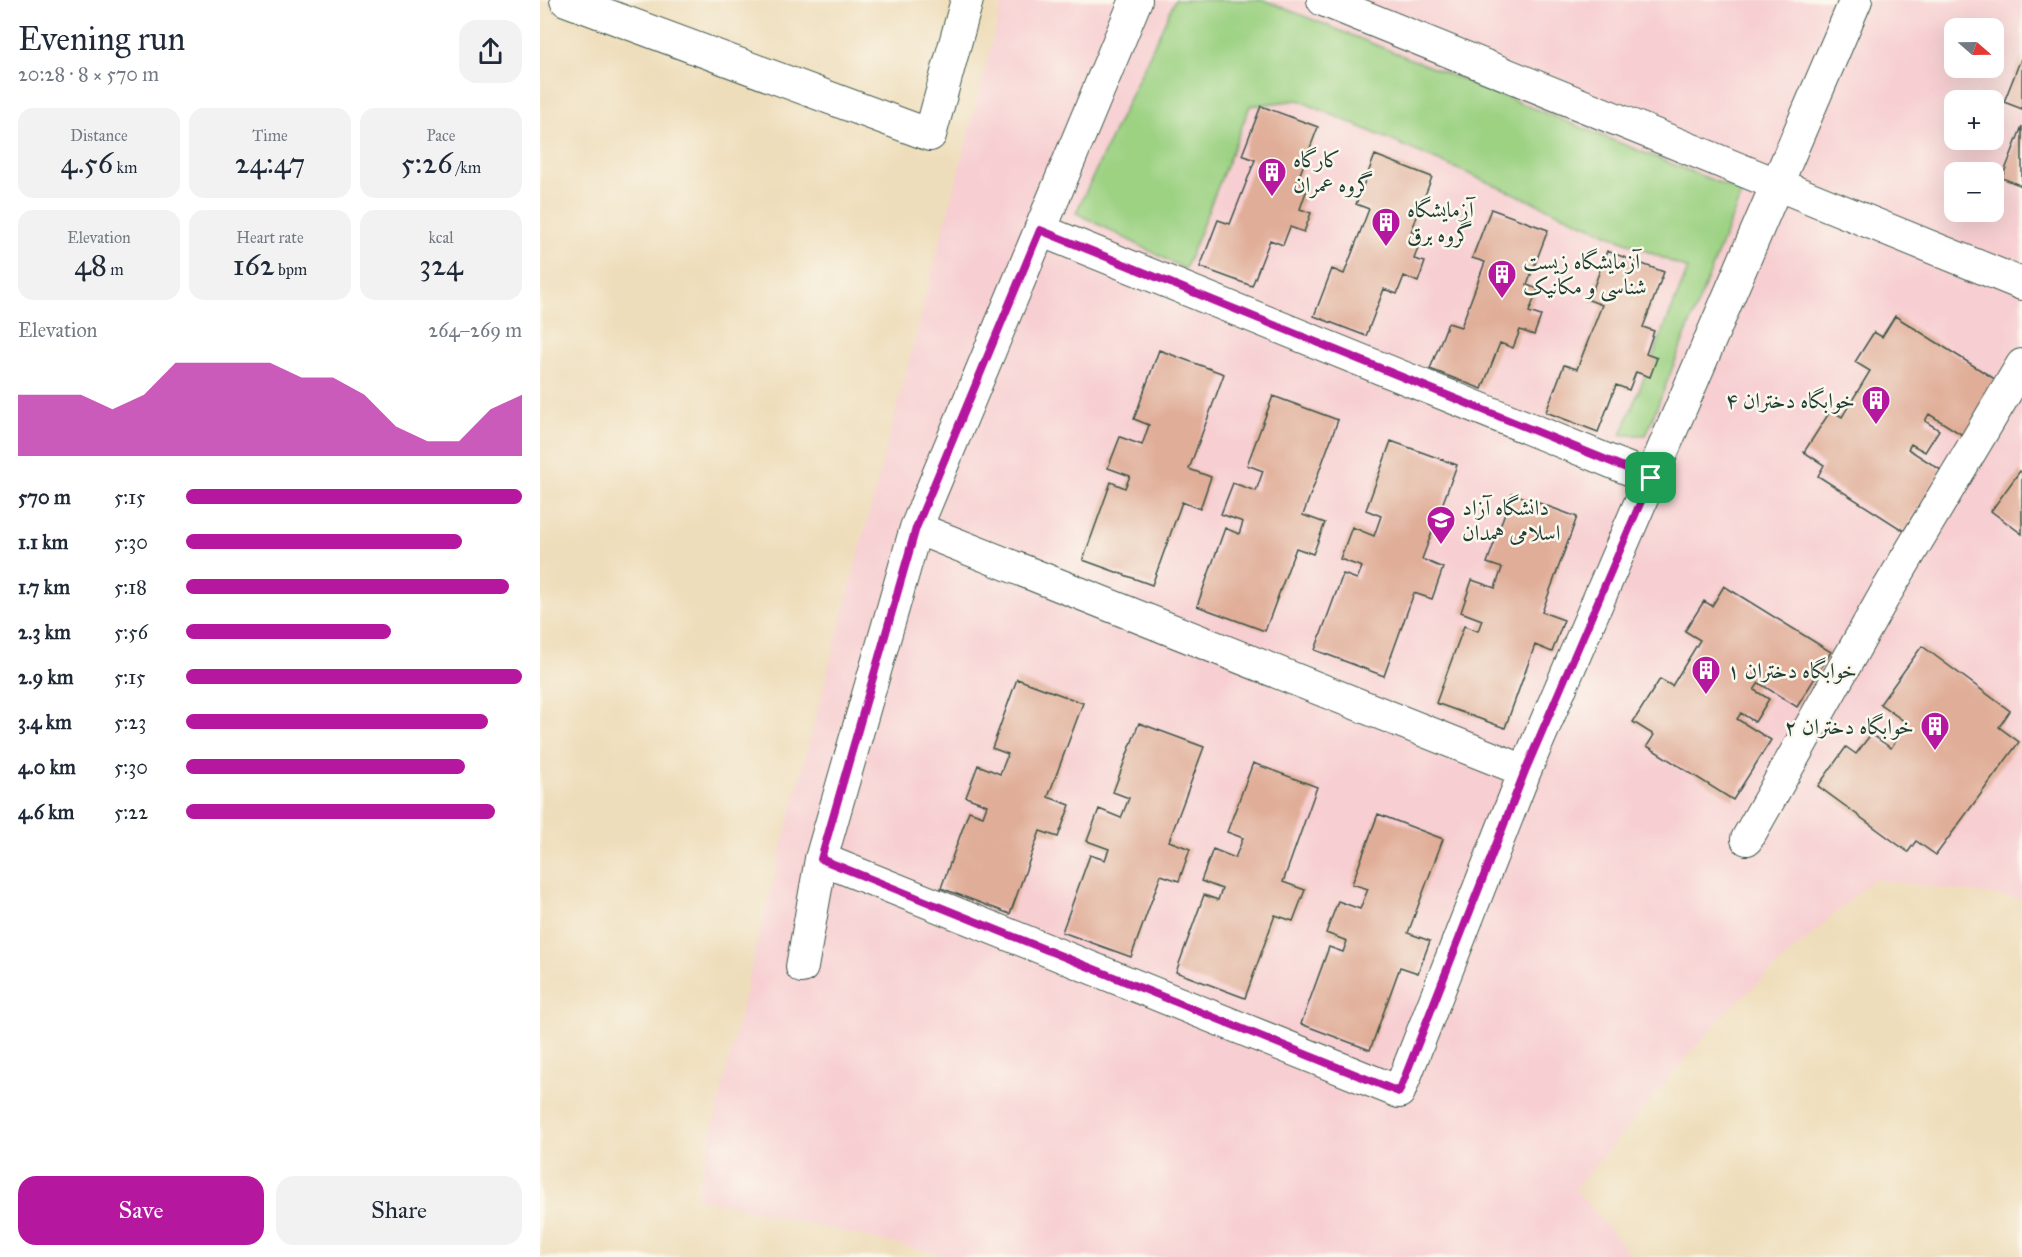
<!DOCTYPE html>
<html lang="en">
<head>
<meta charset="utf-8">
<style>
	:root { --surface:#fff; --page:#f2f2f3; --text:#1f2937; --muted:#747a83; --accent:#b5179e }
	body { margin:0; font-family:"IM FELL Great Primer",Amiri,serif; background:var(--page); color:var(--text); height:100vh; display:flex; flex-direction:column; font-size:22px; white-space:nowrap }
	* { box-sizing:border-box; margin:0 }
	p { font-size:20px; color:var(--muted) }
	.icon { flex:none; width:33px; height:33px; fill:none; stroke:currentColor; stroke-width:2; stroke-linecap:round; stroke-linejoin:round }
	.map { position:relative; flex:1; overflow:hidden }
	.sheet { display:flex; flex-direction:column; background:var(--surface); width:540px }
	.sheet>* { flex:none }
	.needle { width:39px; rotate:110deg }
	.fabs { position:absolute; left:1404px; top:18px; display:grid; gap:12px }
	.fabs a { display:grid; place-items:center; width:60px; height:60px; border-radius:12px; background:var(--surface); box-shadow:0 6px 24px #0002; font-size:30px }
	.pin { position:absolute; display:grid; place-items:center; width:51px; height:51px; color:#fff; margin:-26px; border-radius:12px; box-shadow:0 3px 9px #0006 }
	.round { display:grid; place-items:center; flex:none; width:63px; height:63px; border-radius:18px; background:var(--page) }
	.headline { display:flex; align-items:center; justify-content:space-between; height:102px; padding:0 18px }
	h1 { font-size:33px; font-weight:600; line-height:45px }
	.figures { display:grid; grid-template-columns:repeat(3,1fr); gap:9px; height:102px; padding:6px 18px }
	.figures div { display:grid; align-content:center; border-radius:15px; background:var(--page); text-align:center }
	.figures b { font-size:30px; font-weight:600 }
	.figures small { font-size:16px; font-weight:400 }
	.figures p { font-size:16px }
	.chart { height:168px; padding:12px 18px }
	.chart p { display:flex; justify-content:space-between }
	.chart svg { width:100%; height:108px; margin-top:6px; fill:var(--accent); opacity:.7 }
	.action { display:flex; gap:12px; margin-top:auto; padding:12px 18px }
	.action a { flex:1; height:69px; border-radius:18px; background:var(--accent); color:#fff; font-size:24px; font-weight:600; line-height:69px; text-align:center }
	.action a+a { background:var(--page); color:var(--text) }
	ul { padding:0 18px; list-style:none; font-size:20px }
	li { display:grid; grid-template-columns:96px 72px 1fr; align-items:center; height:45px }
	li i { height:15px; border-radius:8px; background:var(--accent) }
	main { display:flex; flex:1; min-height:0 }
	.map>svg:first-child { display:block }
	.built { fill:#f7cfd2; fill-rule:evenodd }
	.green { fill:#9dd283; stroke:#5e885c; stroke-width:1.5 }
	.building { fill:#e0ad98 }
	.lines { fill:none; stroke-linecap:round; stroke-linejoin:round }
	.minor-casing { stroke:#3e5548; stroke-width:34 }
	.minor { stroke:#fff; stroke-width:32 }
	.route-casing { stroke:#fff; stroke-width:12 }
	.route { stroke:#b5179e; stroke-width:8 }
	.labels { text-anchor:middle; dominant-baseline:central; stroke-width:5; stroke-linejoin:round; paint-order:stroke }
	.poi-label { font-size:22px; fill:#1f3d34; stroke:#fbf7ec; text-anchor:start }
</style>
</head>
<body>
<main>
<section class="sheet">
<div class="headline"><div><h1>Evening run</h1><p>20:28 · 8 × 570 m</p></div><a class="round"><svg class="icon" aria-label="share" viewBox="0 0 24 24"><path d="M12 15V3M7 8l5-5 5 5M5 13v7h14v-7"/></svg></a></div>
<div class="figures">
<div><p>Distance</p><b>4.56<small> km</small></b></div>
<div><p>Time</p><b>24:47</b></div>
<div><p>Pace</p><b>5:26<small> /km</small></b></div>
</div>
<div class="figures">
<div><p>Elevation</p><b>48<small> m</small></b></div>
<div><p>Heart rate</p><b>162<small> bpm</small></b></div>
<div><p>kcal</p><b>324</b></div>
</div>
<div class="chart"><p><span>Elevation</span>264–269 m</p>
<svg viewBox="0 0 160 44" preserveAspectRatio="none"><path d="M0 44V19L10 19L20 19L30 25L40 19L50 6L60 6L70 6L80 6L90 12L100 12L110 19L120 32L130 38L140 38L150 25L160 19V44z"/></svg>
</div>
<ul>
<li><b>570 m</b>5:15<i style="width:100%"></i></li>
<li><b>1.1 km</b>5:30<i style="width:82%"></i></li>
<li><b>1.7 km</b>5:18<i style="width:96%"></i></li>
<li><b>2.3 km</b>5:56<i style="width:61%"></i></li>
<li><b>2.9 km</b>5:15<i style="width:100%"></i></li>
<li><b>3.4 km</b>5:23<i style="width:90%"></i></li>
<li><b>4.0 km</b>5:30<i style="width:83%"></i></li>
<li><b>4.6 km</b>5:22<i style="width:92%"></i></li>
</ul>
<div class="action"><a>Save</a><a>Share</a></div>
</section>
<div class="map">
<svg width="1482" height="1257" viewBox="0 0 1482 1257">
	<rect width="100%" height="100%" fill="#fbf7ec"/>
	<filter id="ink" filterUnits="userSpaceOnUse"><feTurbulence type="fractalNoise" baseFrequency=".0167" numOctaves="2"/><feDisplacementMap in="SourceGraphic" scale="12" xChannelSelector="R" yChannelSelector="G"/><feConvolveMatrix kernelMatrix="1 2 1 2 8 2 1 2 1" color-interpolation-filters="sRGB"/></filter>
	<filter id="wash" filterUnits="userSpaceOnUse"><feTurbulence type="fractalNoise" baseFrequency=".008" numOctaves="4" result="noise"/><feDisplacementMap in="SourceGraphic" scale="24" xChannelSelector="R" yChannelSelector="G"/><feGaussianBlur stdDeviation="1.35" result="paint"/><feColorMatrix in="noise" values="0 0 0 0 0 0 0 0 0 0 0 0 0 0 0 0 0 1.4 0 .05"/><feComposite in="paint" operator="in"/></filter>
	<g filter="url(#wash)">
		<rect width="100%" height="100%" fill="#eeddba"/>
		<path class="built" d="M463,0H1482V899L1333,879L1184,1014L1035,1189L1093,1257H410L156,1197L221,927ZM1414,28H1454V68H1414ZM1414,100H1454V140H1414ZM1414,172H1454V212H1414Z"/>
		<path class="green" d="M635,0H724L1202,192L1106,435H1081L1148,269L758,100L710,106L645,269L536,213Z"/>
		<g id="blocks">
			<path class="building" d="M1482,56V109L1464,102Z
				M721,106L778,127L757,182L768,186L760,209L771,213L764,232L750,227L743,245L730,240L712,286L660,267L678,220L690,224L715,160L702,155Z
				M1482,126V186L1462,178Z
				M835,155L892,177L871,232L882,236L874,259L885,262L878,282L864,276L857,294L844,289L826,336L774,316L792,269L804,274L829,209L816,204Z
				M951,209L1008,230L987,285L998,289L989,312L1001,316L994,335L980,330L973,348L960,343L942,389L890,369L908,323L921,327L945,262L932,258Z
				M1067,251L1124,272L1103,327L1114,331L1106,354L1117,358L1110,377L1096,372L1089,390L1076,385L1058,432L1006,412L1024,365L1037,369L1062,305L1049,300Z
				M1355,316L1461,383L1427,438L1389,414L1385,421L1399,430L1385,452L1371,444L1368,449L1401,470L1364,531L1278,476L1284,465L1264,452L1291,410L1302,417L1330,371L1315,362L1334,332L1342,337Z
				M619,350L684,374L649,469L671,477L660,509L642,502L612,585L543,560L571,482L585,488L590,476L568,468L580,437L602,445L609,425L594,419Z
				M733,396L798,420L763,515L785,523L773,554L756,548L725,631L657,606L685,528L699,534L703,522L681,514L693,483L716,491L723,471L707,465Z
				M851,441L917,465L882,559L903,568L892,599L874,593L844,676L775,650L803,574L817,579L822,567L800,559L812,527L834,536L841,516L826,510Z
				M1480,471L1482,473V534L1451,511Z
				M972,493L1037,517L1002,612L1024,620L1012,652L995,645L965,728L896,703L924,626L938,631L942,620L921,612L932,580L955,588L962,568L947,563Z
				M1184,586L1291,652L1257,707L1219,683L1214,690L1229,699L1215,722L1201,713L1197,719L1231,740L1193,800L1107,746L1114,735L1093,722L1120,679L1132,686L1160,640L1145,631L1164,601L1172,606Z
				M1382,646L1470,711L1459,727L1479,742L1396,855L1376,841L1368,852L1278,786L1306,747L1316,754L1331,734L1351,748L1368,724L1340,704Z
				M477,679L543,703L508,797L530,805L518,837L500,831L470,914L401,888L429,811L443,816L447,805L426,797L438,765L460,774L468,754L452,748Z
				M599,723L664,747L629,841L650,849L639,881L621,875L591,957L522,932L550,855L565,860L569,849L547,841L559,809L581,818L589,798L573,792Z
				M713,763L777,787L743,882L765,890L753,921L735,915L705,998L636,972L664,895L678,900L682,889L661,881L673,849L695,858L703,838L687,832Z
				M838,814L903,839L868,933L890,941L878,973L860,967L830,1050L761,1024L789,947L803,952L807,941L786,933L798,901L820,909L828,889L812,884Z"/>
		</g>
	</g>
	<g filter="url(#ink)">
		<use href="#blocks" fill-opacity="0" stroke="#3e5548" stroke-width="1.5"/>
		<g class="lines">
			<g class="minor-casing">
				<path id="minor" d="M26,0L390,135L427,0
					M783,0L1482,284
					M500,230L1111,478
					M376,528L985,771
					M1207,839L1347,591L1482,365
					M281,859L859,1092L985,771L1316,0
					M262,967L281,859L376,528L596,0"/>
			</g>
			<use href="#minor" class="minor"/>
		</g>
	</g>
	<g class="lines" filter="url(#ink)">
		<g class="route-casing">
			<path id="route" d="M500,230L1111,478L985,771L859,1092L281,859L376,528Z"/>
		</g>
		<use href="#route" class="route"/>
	</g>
	<defs>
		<g id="building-pin" transform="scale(1.5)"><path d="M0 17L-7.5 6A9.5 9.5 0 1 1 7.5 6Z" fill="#b5179e" stroke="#fbf7ec"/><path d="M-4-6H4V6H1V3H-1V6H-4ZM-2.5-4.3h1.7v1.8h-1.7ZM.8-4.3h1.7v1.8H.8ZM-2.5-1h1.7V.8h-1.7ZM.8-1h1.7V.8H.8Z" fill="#fff"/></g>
		<g id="university-pin" transform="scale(1.5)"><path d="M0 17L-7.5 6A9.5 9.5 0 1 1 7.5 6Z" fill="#b5179e" stroke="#fbf7ec"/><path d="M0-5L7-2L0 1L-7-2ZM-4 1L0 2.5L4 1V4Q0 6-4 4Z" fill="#fff"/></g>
	</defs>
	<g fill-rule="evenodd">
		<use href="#building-pin" x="732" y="172"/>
		<use href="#building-pin" x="846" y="222"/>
		<use href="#building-pin" x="962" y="274"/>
		<use href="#building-pin" x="1336" y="400"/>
		<use href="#university-pin" x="901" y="520"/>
		<use href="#building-pin" x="1166" y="670"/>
		<use href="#building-pin" x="1395" y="726"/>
	</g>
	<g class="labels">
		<g class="poi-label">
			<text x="753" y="159">کارگاه<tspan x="753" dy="25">گروه عمران</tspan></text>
			<text x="867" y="209">آزمایشگاه<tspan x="867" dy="25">گروه برق</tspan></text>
			<text x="983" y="261">آزمایشگاه زیست<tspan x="983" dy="25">شناسی و مکانیک</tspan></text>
			<text x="1315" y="400" text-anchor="end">خوابگاه دختران ۴</text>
			<text x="922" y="507">دانشگاه آزاد<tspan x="922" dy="25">اسلامی همدان</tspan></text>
			<text x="1187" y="670">خوابگاه دختران ۱</text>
			<text x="1374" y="726" text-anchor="end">خوابگاه دختران ۲</text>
		</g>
	</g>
</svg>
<div class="fabs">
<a><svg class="needle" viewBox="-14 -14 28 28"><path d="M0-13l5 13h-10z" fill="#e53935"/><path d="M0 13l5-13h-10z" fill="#747a83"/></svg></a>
<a>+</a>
<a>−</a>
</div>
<div class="pin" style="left:1111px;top:478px;background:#1e9e55"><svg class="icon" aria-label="arrive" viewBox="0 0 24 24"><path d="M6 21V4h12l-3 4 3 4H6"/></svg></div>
</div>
</main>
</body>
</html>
